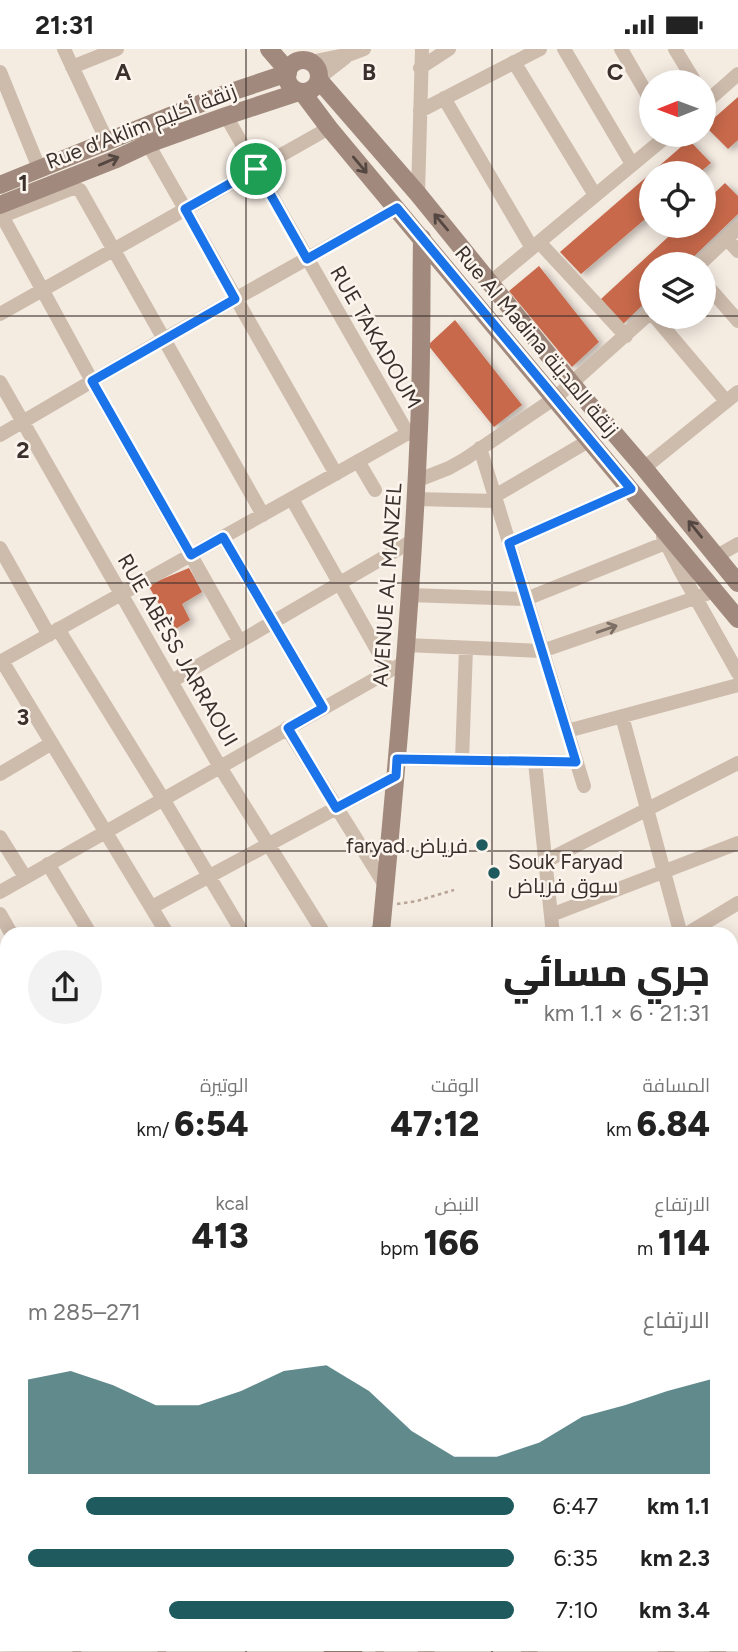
<!DOCTYPE html>
<html lang="ar">
<head>
<meta charset="utf-8">
<style>
	:root { --surface:#fff; --page:#f2f2f2; --text:#222; --muted:#767676; --accent:#1f5a5e }
	body { margin:0; font-family:Figtree,Cairo,sans-serif; background:var(--page); color:var(--text); direction:rtl; height:100vh; display:flex; flex-direction:column; font-size:26px; white-space:nowrap }
	* { box-sizing:border-box; margin:0 }
	p { font-size:23px; color:var(--muted) }
	.icon { flex:none; width:38px; height:38px; fill:none; stroke:currentColor; stroke-width:2; stroke-linecap:round; stroke-linejoin:round }
	.map { position:relative; flex:1; overflow:hidden; direction:ltr }
	.drawer { position:absolute; left:0px; top:878px; width:738px; height:724px; display:flex; flex-direction:column; background:var(--surface); border-radius:21px 21px 0 0; box-shadow:0 4px 18px #0003; direction:rtl }
	.drawer>* { flex:none }
	.needle { width:46px; rotate:269deg }
	.controls { position:absolute; left:639px; top:21px; display:grid; gap:14px }
	.controls a { display:grid; place-items:center; width:77px; height:77px; border-radius:50%; background:var(--surface); box-shadow:0 4px 18px #0003; font-size:35px }
	.pin { position:absolute; display:grid; place-items:center; width:60px; height:60px; color:#fff; margin:-30px; border:4px solid #fff; border-radius:50%; box-shadow:0 2px 7px #0007 }
	.round { display:grid; place-items:center; flex:none; width:74px; height:74px; border-radius:37px; background:var(--page) }
	.headline { display:flex; align-items:center; justify-content:space-between; height:119px; padding:0 28px }
	h1 { font-size:38px; font-weight:800; line-height:52px }
	.stats { display:grid; grid-template-columns:repeat(3,1fr); gap:10px; height:119px; padding:7px 28px }
	.stats div { display:grid; align-content:center }
	.stats b { font-size:35px; font-weight:800 }
	.stats small { font-size:19px; font-weight:400 }
	.stats p { font-size:19px }
	.chart { height:196px; padding:14px 28px }
	.chart p { display:flex; justify-content:space-between }
	.chart svg { width:100%; height:126px; margin-top:7px; fill:var(--accent); opacity:.7 }
	ul { padding:0 28px; list-style:none; font-size:23px }
	li { display:grid; grid-template-columns:112px 84px 1fr; align-items:center; height:52px }
	li i { height:18px; border-radius:9px; background:var(--accent) }
	.status { display:flex; justify-content:space-between; align-items:center; height:49px; padding:0 35px; background:var(--surface); direction:ltr }
	.status svg { height:19px; fill:currentColor }
	.map>svg:first-child { display:block }
	.building { fill:#c8694b; filter:url(#shadow) }
	.lines { fill:none; stroke-linecap:round; stroke-linejoin:round }
	.path { stroke:#b9a596; stroke-width:2.5; stroke-dasharray:3.5 3.5; stroke-linecap:butt }
	.lane { stroke:#cdbbac; stroke-width:7 }
	.street { stroke:#cdbbac; stroke-width:14 }
	.secondary { stroke:#a18a7d; stroke-width:18 }
	.oneway { stroke:#544640 }
	.oneway2 { stroke:#7d6f65 }
	.route-casing { stroke:#fff; stroke-width:14 }
	.route { stroke:#1a73e8; stroke-width:9 }
	.grid { fill:none; stroke:#3b302b; stroke-width:2; stroke-opacity:0.55 }
	.poi-dot { fill:#1f5a5e; stroke:#fbf5ee; stroke-width:2.5 }
	.labels { text-anchor:middle; dominant-baseline:central; stroke-width:5; stroke-linejoin:round; paint-order:stroke }
	.street-label { font-size:21px; fill:#3b302b; stroke:#fbf5ee }
	.poi-label { font-size:21px; fill:#3b302b; stroke:#fbf5ee; text-anchor:end }
	.grid-label { font-size:23px; text-anchor:middle; font-weight:bold; fill:#3b302b; stroke:#fbf5ee; stroke-width:5; stroke-linejoin:round; paint-order:stroke }
</style>
</head>
<body>
<div class="status"><b>21:31</b><svg viewBox="0 0 49 12"><path d="M0 12V9h3v3zM5 12V6h3v6zM10 12V3h3v9zM15 12V0h3v12zM26 1h20v11H26zM47 4h2v5h-2z"/></svg></div>
<div class="map">
<svg width="738" height="1603" viewBox="0 0 738 1603">
	<defs>
		<filter id="shadow"><feDropShadow dx="4.5" dy="2.5" stdDeviation="3.5" flood-color="#0004"/></filter>
	</defs>
	<rect width="100%" height="100%" fill="#f4ebe1"/>
	<path class="building" d="M738,48V91L728,100L705,77Z
		M689,91L711,114L699,124H651V165L581,225L560,203Z
		M725,134L738,147V165L686,215H651V248L623,275L601,250L680,177H704V154Z
		M539,217L599,293L572,318L509,242Z
		M455,271L522,356L494,378L428,296Z
		M189,519L202,543L182,555L190,571L174,581L148,536Z"/>
	<g class="lines">
		<path class="path" d="M397,855L417,852L454,841"/>
		<path class="lane" d="M732,1013L738,1022
			M732,1205L738,1213
			M76,1603L83,1596
			M161,1603L167,1596
			M379,1603L385,1596"/>
		<path class="street" d="M64,0L107,92
			M564,0L632,115
			M621,0L651,52
			M675,0L695,33
			M310,13L351,5L364,0
			M514,13L595,146
			M72,18L117,0
			M420,19L449,0
			M0,23L39,119
			M319,29L346,8
			M444,49L532,199
			M704,55L738,25
			M420,62L540,0
			M226,67L408,385
			M148,95L336,425
			M418,145L422,0
			M0,163L92,332L240,593
			M0,168L73,139L80,141L263,466
			M727,190L738,202
			M539,193L626,287
			M700,215L738,179
			M491,233L668,86
			M704,233L738,272
			M0,265L329,79
			M655,268L726,352
			M0,333L220,718L325,886
			M0,386L164,290L397,159
			M480,399L584,737
			M358,412L375,441
			M644,419L738,343
			M416,432L449,419L465,410L555,349L651,263
			M495,447L590,391
			M292,450L389,622
			M415,450L496,452
			M223,488L323,659
			M663,488L680,521L738,624
			M509,494L631,440
			M0,499L49,586
			M717,507L738,495
			M409,546L526,550L673,491
			M58,580L163,750L244,886
			M406,596L542,602L715,542
			M2,612L168,886
			M0,613L419,378
			M172,632L412,492
			M622,667L681,886
			M287,679L385,836
			M567,682L738,636
			M397,710L577,713
			M462,711L466,599
			M535,713L553,886
			M0,725L52,694
			M0,788L25,828
			M546,812L738,714
			M48,815L91,886
			M0,843L405,613
			M152,858L396,727
			M0,865L12,886
			M551,866L738,794
			M685,886L738,854
			M732,913L738,909
			M0,1008L7,1020
			M732,1040L738,1035
			M732,1124L738,1118
			M0,1150L7,1157
			M0,1214L7,1205
			M732,1353L738,1346
			M0,1368L7,1359
			M732,1372L738,1377
			M0,1434L7,1437
			M732,1493L738,1482
			M0,1519L7,1505
			M713,1596L719,1603
			M425,1603L431,1596
			M528,1603L534,1596
			M665,1603L671,1596"/>
		<path class="secondary" d="M269,0L288,22
			M287 27a16 16 0 1 1 32 0a16 16 0 1 1-32 0Z
			M319,31L418,145L572,335L644,419L738,534
			M302,43L329,79L738,570
			M0,136L219,47L288,24
			M0,156L114,111L148,95L226,67L299,43
			M375,886L381,883C397,716 412,548 419,380C422,317 421,253 422,189
			M0,1070L7,1069
			M330,1596L337,1603
			M349,1603L356,1596"/>
	</g>
	<defs><path id="oneway-shaft" d="M-6 0H5M1.5-3L5.5 0L1.5 3" fill="none" stroke-width="1.6" stroke-linecap="round" stroke-linejoin="round" transform="scale(1.75)"/></defs>
	<g class="oneway">
		<use href="#oneway-shaft" transform="translate(109 112) rotate(-23)"/>
		<use href="#oneway-shaft" transform="translate(360 116) rotate(50)"/>
		<use href="#oneway-shaft" transform="translate(441 173) rotate(-130)"/>
		<use href="#oneway-shaft" transform="translate(695 480) rotate(-129)"/>
	</g>
	<use class="oneway2" href="#oneway-shaft" transform="translate(607 580) rotate(-19)"/>
	<g class="lines">
		<g class="route-casing">
			<path id="route" d="M256,120L307,210L397,159L631,440L509,494L576,713L397,710L396,727L336,759L288,679L323,659L223,488L191,506L92,332L235,250L185,160Z"/>
		</g>
		<use href="#route" class="route"/>
	</g>
	<path class="grid" d="M246,0V886M492,0V886M0,267H651M704,267H738M0,534H738M0,802H738M0,1069H7M732,1069H738M0,1336H7M732,1336H738M246,1596V1603M492,1596V1603"/>
	<g class="poi-dot">
		<circle cx="482" cy="796" r="7"/>
		<circle cx="494" cy="824" r="7"/>
	</g>
	<g class="labels">
		<g class="street-label">
			<text transform="translate(141 77) rotate(-21)">Rue d’Aklim زنقة أكليم</text>
			<text transform="translate(376 288) rotate(60)">RUE TAKADOUM</text>
			<text transform="translate(537 292) rotate(50)">Rue Al Madina زنقة المدينة</text>
			<text transform="translate(387 536) rotate(-86)">AVENUE AL MANZEL</text>
			<text transform="translate(178 601) rotate(60)">RUE ABÈSS JARRAOUI</text>
		</g>
		<g class="poi-label">
			<text x="468" y="796">faryad فرياض</text>
			<text x="508" y="812" text-anchor="start">Souk Faryad<tspan x="508" dy="24">سوق فرياض</tspan></text>
		</g>
	</g>
	<g class="grid-label">
		<text x="123" y="31">A</text>
		<text x="369" y="31">B</text>
		<text x="615" y="31">C</text>
		<text x="23" y="142">1</text>
		<text x="23" y="409">2</text>
		<text x="23" y="676">3</text>
	</g>
</svg>
<div class="controls">
<a><svg class="needle" viewBox="-14 -14 28 28"><path d="M0-13l5 13h-10z" fill="#e53935"/><path d="M0 13l5-13h-10z" fill="#767676"/></svg></a>
<a><svg class="icon" aria-label="locate" viewBox="0 0 24 24"><circle cx="12" cy="12" r="6"/><path d="M12 2v4M12 18v4M2 12h4M18 12h4"/></svg></a>
<a><svg class="icon" aria-label="layers" viewBox="0 0 24 24"><path d="M12 4l9 5-9 5-9-5zM3 14l9 5 9-5"/></svg></a>
</div>
<div class="pin" style="left:256px;top:120px;background:#1e9e55"><svg class="icon" aria-label="arrive" viewBox="0 0 24 24"><path d="M6 21V4h12l-3 4 3 4H6"/></svg></div>
<section class="drawer">
<div class="headline"><div><h1>جري مسائي</h1><p>21:31 · 6 × 1.1 km</p></div><a class="round"><svg class="icon" aria-label="share" viewBox="0 0 24 24"><path d="M12 15V3M7 8l5-5 5 5M5 13v7h14v-7"/></svg></a></div>
<div class="stats">
<div><p>المسافة</p><b>6.84<small> km</small></b></div>
<div><p>الوقت</p><b>47:12</b></div>
<div><p>الوتيرة</p><b>6:54<small> /km</small></b></div>
</div>
<div class="stats">
<div><p>الارتفاع</p><b>114<small> m</small></b></div>
<div><p>النبض</p><b>166<small> bpm</small></b></div>
<div><p>kcal</p><b>413</b></div>
</div>
<div class="chart"><p><span>الارتفاع</span>271–285 m</p>
<svg viewBox="0 0 160 44" preserveAspectRatio="none"><path d="M0 44V11L10 8L20 13L30 20L40 20L50 15L60 8L70 6L80 15L90 29L100 38L110 38L120 33L130 24L140 20L150 15L160 11V44z"/></svg>
</div>
<ul>
<li><b>1.1 km</b>6:47<i style="width:88%"></i></li>
<li><b>2.3 km</b>6:35<i style="width:100%"></i></li>
<li><b>3.4 km</b>7:10<i style="width:71%"></i></li>
</ul>
</section>
</div>
</body>
</html>
